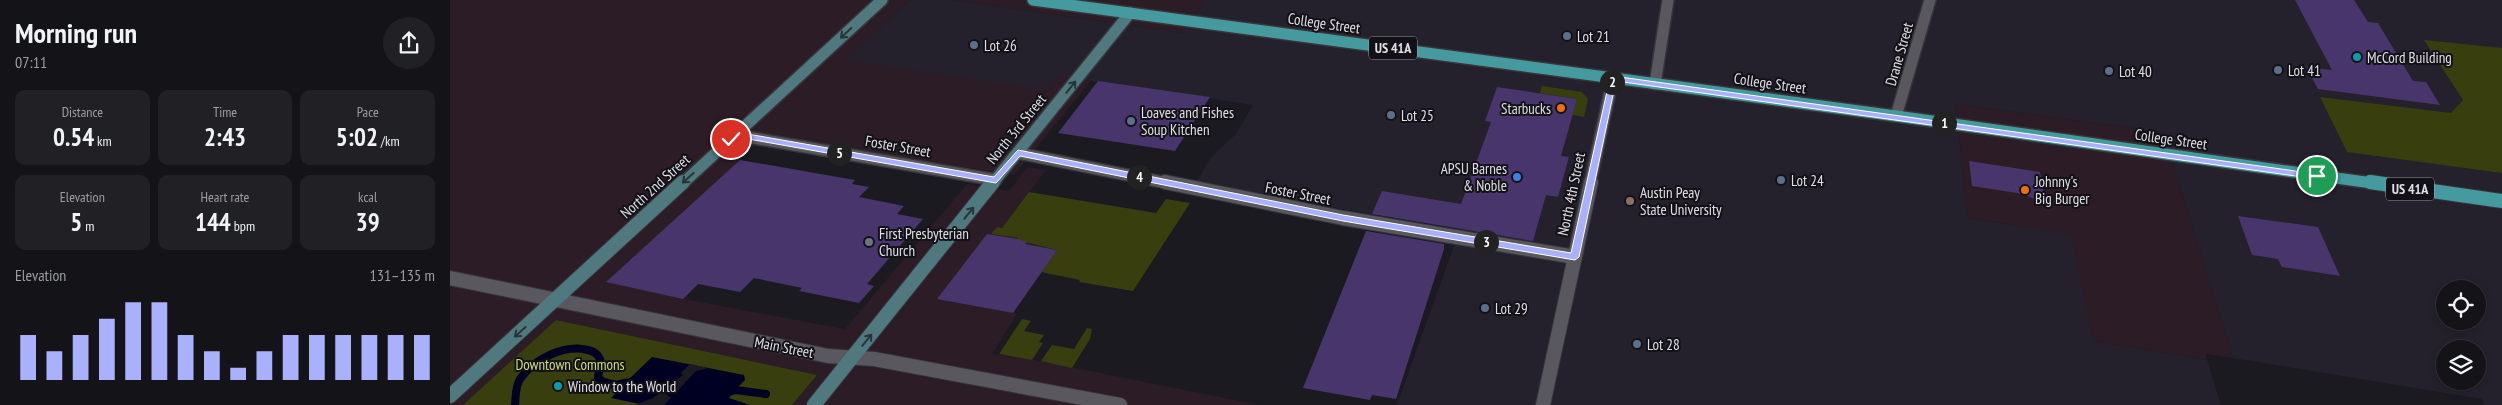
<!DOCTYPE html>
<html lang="en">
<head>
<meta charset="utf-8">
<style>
	:root { --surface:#141418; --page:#212125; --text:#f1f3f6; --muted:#9d9ea2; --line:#333337; --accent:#a9b0fc }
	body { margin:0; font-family:"PT Sans Narrow",sans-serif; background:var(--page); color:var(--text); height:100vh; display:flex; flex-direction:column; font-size:19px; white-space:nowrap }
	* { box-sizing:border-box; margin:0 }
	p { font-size:16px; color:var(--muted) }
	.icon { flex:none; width:28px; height:28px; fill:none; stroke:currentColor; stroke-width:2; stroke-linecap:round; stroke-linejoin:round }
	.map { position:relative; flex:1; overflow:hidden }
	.details { display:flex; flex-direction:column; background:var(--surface); width:450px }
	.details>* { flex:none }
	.buttons { position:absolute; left:1986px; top:280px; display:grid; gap:10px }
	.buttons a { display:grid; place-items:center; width:50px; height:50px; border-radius:50%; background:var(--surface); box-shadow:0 2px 8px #0003,0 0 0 1px var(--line); font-size:25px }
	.pin { position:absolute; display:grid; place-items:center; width:42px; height:42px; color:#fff; margin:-21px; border:2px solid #fff; border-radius:50%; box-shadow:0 1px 5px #0007 }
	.km { position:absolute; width:25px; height:25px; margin:-12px; border-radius:50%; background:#222; color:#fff; font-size:14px; line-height:25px; text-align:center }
	.round { display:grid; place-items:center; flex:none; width:52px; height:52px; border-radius:26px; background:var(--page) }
	.overview { display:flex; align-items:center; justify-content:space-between; height:85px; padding:0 15px }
	h1 { font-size:28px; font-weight:700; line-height:38px }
	.figures { display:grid; grid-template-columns:repeat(3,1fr); gap:8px; height:85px; padding:5px 15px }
	.figures div { display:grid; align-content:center; border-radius:10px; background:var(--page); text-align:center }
	.figures b { font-size:25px; font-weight:700 }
	.figures small { font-size:14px; font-weight:400 }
	.figures p { font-size:14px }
	.chart { height:140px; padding:10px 15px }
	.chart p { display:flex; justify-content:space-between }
	.chart svg { width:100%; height:90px; margin-top:5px; stroke:var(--accent); stroke-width:6 }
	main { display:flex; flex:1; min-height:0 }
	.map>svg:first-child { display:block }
	.commercial { fill:#2c1c25 }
	.built { fill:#24212c; fill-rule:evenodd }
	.green { fill:#383e0e }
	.water { fill:#002 }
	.pier { fill:#1b1a20 }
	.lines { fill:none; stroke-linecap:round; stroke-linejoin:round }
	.stream { stroke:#002; stroke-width:8 }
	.building { fill:#47356b }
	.minor-far1-casing { stroke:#36353a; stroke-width:14 }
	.minor-casing { stroke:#36353a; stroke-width:16 }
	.secondary-far1-casing { stroke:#36353a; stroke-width:14 }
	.secondary-casing { stroke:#36353a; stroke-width:16 }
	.primary-far1-casing { stroke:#36353a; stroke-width:14 }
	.primary-casing { stroke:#36353a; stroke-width:16 }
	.minor-far1 { stroke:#5a585f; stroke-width:11 }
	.minor { stroke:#5a585f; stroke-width:14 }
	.secondary-far1 { stroke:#4f797f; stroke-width:11 }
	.secondary { stroke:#4f797f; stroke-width:14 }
	.primary-far1 { stroke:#449a9f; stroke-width:11 }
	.primary { stroke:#449a9f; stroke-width:14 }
	.oneway { stroke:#27353b }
	.route { fill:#a9b0fc; stroke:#fff }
	.service-dot { fill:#5c6f8a; stroke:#121117; stroke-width:2 }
	.culture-dot { fill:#0f9aa8; stroke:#121117; stroke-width:2 }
	.food-dot { fill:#e8710a; stroke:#121117; stroke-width:2 }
	.shop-dot { fill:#3f7fe0; stroke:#121117; stroke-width:2 }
	.education-dot { fill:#8d6e63; stroke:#121117; stroke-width:2 }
	.worship-dot { fill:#6b7280; stroke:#121117; stroke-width:2 }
	.labels { text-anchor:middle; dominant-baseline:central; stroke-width:4; stroke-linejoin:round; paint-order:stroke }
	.shield { fill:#121117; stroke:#a2a1a6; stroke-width:1 }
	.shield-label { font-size:14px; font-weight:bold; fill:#e0dfe3 }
	.street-label { font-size:15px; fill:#e0dfe3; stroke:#121117 }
	.poi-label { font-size:15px; fill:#e0dfe3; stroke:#121117; text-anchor:start }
	.park-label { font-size:15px; fill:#cede7e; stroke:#121117 }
</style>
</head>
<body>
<main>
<section class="details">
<div class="overview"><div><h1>Morning run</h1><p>07:11</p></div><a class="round"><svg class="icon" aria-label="share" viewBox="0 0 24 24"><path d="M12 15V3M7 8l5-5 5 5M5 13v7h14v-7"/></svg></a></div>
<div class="figures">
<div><p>Distance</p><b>0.54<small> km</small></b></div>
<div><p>Time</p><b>2:43</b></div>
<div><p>Pace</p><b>5:02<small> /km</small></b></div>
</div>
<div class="figures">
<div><p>Elevation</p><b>5<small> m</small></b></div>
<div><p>Heart rate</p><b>144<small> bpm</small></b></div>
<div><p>kcal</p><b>39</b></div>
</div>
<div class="chart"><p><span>Elevation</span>131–135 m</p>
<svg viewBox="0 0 160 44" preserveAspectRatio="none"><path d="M5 44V22M15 44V30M25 44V22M35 44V14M45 44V6M55 44V6M65 44V22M75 44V30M85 44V38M95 44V30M105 44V22M115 44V22M125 44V22M135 44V22M145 44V22M155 44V22"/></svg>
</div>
</section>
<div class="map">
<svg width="2052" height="405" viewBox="0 0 2052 405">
	<rect width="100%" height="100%" fill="#1b1a20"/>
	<path class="commercial" d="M0,0H460L396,60L608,76L641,81L564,175L316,135L290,160L361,172L234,299L395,329L517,184L559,191L577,167L596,170L552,228L547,227L542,234L569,238L567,240L607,250L563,313L567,314L542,354L591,361L810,405H342L367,375L106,320L13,405H0Z
		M503,0H757L733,33Z
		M1506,104L1713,132L1783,358L1756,354L1757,360L1643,341L1640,329L1559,224L1517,218Z"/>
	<path class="built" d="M460,0H503L732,33L757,0H2052V405H2035L2032,399L1783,358L1713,132L1506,104L1517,218L1621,234L1643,341L1757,360L1771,405H947L1010,229L745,184L762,156L786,134L803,105L608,76L595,90L395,60ZM1995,289H2028V321H1995ZM1995,349H2028V381H1995Z"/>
	<path class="green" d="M1974,40L2052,48V173L1897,152L1870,97L2001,113L2013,100Z
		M1092,86L1132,92L1138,99L1134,117L1122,115L1127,99L1090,93Z
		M579,192L706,213L716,199L740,203L683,291L629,282L630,280L591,272L607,250L567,240L568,238L541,234L547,227L552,228Z
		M572,319L581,321L574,331L594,335L589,342L593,343L582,360L549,354Z
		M106,320L367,375L342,405H13Z
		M637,328L642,329L640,339L622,368L591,361L602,345L624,349Z"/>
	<path class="water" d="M202,357L294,375L295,380L286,389L253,399L241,401L224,395L216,384L204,379L176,382Z
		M195,380C214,383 211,389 223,399C240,405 267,395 284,392L279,398L300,405H195L161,398L174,385Z"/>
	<path class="pier" d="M240,364L259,368L246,371L214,405H185L203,398L233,375L231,373Z"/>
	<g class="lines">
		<path class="stream" d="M65,405C66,396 65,387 70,379C84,359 114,344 138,350C142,351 148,354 150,359C152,364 148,372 148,378L154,382L166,385L193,379L206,381L229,399L241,402L286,390L316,394"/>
	</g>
	<path class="building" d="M1845,0H1904L1918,22L1928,23L1963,81L1976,82L1990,105L1868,89L1856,67L1882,70Z
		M648,81L760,97L725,151L608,133Z
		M1047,87L1127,99L1111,156L1119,157L1108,197L1096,195L1083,241L922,214L932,191L1011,204L1041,122L1035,121Z
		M290,160L405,180L402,184L419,187L409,197L454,206L447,214L473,219L417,284L424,286L409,303L349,291L352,288L304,278L290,292L248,284L233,299L156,282Z
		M1519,161L1590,172L1595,204L1573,194L1522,186Z
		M1788,216L1868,227L1890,276L1832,267L1828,259L1802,255Z
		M916,231L994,244V249L946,399L922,395L920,400L853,388Z
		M537,234L568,239L577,242L575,244L607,250L563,313L487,299Z"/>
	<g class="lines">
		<g class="minor-far1-casing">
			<path id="minor-far1" d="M1205,84L1218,0
				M1446,116L1480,0
				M286,135L546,180
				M568,153L722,184
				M1140,184L1163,78"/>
		</g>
		<g class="minor-casing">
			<path id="minor" d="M715,182L893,218L1125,257
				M0,278L378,356L424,359L670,405
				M1093,405L1141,182"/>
		</g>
		<g class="secondary-far1-casing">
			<path id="secondary-far1" d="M232,184L432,0
				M542,184L680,13"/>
		</g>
		<g class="secondary-casing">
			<path id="secondary" d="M0,396L233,182
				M364,405L543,182"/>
		</g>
		<g class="primary-far1-casing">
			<path id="primary-far1" d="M583,0L1446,116L1929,184"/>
		</g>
		<g class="primary-casing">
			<path id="primary" d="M1920,182L2052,201"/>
		</g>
		<use href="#minor-far1" class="minor-far1"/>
		<use href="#minor" class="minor"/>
		<use href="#secondary-far1" class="secondary-far1"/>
		<use href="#secondary" class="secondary"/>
		<use href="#primary-far1" class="primary-far1"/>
		<use href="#primary" class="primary"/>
	</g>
	<defs><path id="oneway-shaft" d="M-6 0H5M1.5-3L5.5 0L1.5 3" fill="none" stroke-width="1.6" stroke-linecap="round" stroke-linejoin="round" transform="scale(1.25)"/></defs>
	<g class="oneway">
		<use href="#oneway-shaft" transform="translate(396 33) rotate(137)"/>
		<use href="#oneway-shaft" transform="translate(621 87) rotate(-51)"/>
		<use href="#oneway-shaft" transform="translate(238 178) rotate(138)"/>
		<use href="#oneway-shaft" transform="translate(519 213) rotate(-51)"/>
		<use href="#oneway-shaft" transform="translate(70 332) rotate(138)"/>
		<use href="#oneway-shaft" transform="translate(417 340) rotate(-51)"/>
	</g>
	<path class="route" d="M1163,76L1867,174L1871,176L1867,179L1166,81L1129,257L1125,260L893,221L570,156L546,183L287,137L281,142L277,139L286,132L544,177L568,150L893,215L1121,253L1160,78Z"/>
	<g class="service-dot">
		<circle cx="1117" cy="36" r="5"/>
		<circle cx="524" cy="45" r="5"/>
		<circle cx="1828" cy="70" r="5"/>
		<circle cx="1659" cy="71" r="5"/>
		<circle cx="941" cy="115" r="5"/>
		<circle cx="681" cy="121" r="5"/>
		<circle cx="1331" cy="180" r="5"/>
		<circle cx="1035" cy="308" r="5"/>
		<circle cx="1187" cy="344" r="5"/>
	</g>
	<g class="culture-dot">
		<circle cx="1907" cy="57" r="5"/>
		<circle cx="108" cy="386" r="5"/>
	</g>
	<g class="food-dot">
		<circle cx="1111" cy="108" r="5"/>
		<circle cx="1575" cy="190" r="5"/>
	</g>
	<circle class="shop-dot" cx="1067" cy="177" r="5"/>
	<circle class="education-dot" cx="1180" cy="201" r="5"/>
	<circle class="worship-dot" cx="419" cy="242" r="5"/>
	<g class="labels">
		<g class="shield">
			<rect x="919" y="36.5" width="48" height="23" rx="4"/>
			<rect x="1936" y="177.5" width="48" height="23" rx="4"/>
		</g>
		<g class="shield-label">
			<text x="943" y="48">US 41A</text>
			<text x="1960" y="189">US 41A</text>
		</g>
		<g class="street-label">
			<text transform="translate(874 23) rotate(8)">College Street</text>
			<text transform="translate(1449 54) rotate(-74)">Drane Street</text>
			<text transform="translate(1320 83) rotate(8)">College Street</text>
			<text transform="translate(566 129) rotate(-51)">North 3rd Street</text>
			<text transform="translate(1721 139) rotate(8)">College Street</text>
			<text transform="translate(448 146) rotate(10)">Foster Street</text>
			<text transform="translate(205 186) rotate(-42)">North 2nd Street</text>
			<text transform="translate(848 193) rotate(11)">Foster Street</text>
			<text transform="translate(1121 194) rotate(-78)">North 4th Street</text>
			<text transform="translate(334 347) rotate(11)">Main Street</text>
		</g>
		<g class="poi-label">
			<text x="1127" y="36">Lot 21</text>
			<text x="534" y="45">Lot 26</text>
			<text x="1917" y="57">McCord Building</text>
			<text x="1838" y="70">Lot 41</text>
			<text x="1669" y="71">Lot 40</text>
			<text x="1101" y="108" text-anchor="end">Starbucks</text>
			<text x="691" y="112">Loaves and Fishes<tspan x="691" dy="17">Soup Kitchen</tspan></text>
			<text x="951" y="115">Lot 25</text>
			<text x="1057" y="168" text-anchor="end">APSU Barnes<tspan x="1057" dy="17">&amp; Noble</tspan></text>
			<text x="1341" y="180">Lot 24</text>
			<text x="1585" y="181">Johnny's<tspan x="1585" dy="17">Big Burger</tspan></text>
			<text x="1190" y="192">Austin Peay<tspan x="1190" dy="17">State University</tspan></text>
			<text x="429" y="233">First Presbyterian<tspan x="429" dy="17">Church</tspan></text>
			<text x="1045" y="308">Lot 29</text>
			<text x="1197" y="344">Lot 28</text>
			<text x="118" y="386">Window to the World</text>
		</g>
		<g class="park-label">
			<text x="120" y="364">Downtown Commons</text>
		</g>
	</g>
</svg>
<div class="buttons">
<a><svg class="icon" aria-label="locate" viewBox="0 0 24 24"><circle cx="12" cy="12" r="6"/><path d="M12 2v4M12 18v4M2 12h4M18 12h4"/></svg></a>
<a><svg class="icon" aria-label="layers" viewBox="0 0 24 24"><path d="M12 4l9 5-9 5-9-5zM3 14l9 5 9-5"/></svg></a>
</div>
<div class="pin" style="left:1867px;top:176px;background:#1e9e55"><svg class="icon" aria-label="arrive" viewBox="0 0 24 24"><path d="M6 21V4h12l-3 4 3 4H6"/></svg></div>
<div class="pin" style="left:281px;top:139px;background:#d93025"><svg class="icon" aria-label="check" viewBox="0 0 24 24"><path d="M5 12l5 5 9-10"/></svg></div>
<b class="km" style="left:1494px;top:123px">1</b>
<b class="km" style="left:1162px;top:82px">2</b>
<b class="km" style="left:1036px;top:242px">3</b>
<b class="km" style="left:689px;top:177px">4</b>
<b class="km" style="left:389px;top:153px">5</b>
</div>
</main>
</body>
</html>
